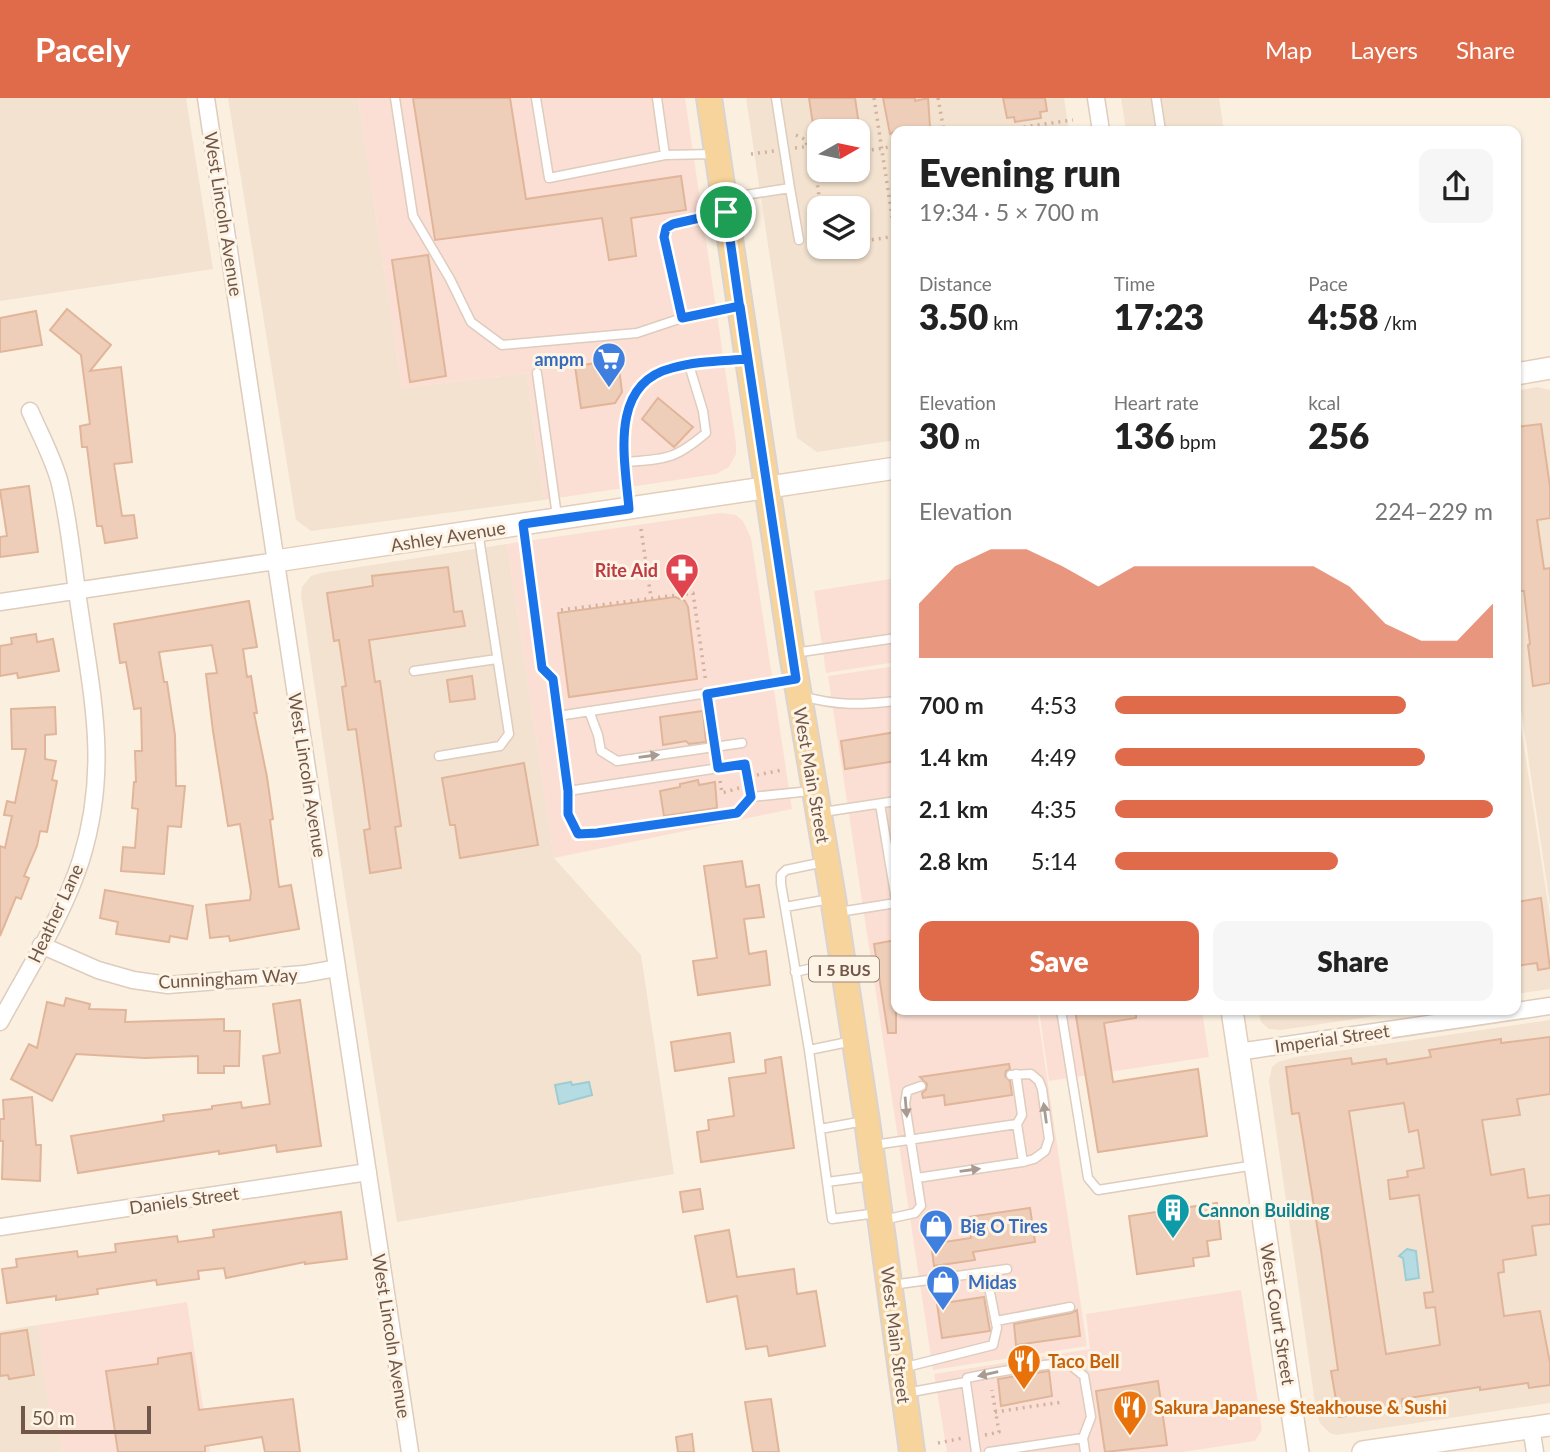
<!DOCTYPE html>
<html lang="en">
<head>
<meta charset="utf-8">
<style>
	:root { --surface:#fff; --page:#f6f6f6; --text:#222; --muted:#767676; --accent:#e06b4a }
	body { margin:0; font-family:Lato,sans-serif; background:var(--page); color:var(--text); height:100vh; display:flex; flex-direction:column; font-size:26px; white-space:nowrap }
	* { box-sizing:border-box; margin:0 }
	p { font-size:23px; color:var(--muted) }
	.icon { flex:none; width:38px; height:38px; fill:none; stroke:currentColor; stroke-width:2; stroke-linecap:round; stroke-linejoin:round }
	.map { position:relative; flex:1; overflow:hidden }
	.drawer { position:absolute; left:891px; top:28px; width:630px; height:889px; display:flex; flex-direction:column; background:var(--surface); border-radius:14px; box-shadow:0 2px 5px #0004 }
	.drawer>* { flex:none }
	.needle { width:46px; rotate:81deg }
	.tools { position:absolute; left:807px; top:21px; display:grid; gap:14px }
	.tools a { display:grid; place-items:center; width:63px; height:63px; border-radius:14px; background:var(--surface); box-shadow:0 2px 5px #0004; font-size:35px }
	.scale { position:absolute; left:21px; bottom:18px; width:130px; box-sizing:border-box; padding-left:7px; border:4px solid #705749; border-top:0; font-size:19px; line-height:24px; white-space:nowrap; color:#705749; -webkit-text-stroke:5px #fef4e6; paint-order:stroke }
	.pin { position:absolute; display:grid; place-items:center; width:60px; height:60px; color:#fff; margin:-30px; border:4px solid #fff; border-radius:50%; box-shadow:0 2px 7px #0007 }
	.round { display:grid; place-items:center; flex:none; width:74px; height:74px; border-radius:14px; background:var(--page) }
	.overview { display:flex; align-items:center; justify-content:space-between; height:119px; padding:0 28px }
	h1 { font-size:38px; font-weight:800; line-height:52px }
	.figures { display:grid; grid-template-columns:repeat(3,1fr); gap:10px; height:119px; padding:7px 28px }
	.figures div { display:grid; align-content:center }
	.figures b { font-size:35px; font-weight:800 }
	.figures small { font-size:19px; font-weight:400 }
	.figures p { font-size:19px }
	.chart { height:196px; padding:14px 28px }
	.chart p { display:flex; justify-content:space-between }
	.chart svg { width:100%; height:126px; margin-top:7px; fill:var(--accent); opacity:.7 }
	.action { display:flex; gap:14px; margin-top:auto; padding:14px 28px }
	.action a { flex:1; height:80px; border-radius:14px; background:var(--accent); color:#fff; font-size:28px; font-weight:800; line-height:80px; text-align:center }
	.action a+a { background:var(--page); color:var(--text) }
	ul { padding:0 28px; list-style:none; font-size:23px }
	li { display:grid; grid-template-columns:112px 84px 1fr; align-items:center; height:52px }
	li i { height:18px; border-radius:9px; background:var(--accent) }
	header { display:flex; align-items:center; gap:42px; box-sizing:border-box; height:98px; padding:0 35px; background:var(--accent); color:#fff }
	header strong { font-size:33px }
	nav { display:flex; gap:38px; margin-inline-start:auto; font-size:24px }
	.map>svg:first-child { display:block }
	.residential { fill:#f2e2cf; fill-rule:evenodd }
	.commercial { fill:#fbdfd4 }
	.water { fill:#b6dce3; stroke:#9dccd4; stroke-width:2 }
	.building { fill:#efceb9; stroke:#e1b59a; stroke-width:2; fill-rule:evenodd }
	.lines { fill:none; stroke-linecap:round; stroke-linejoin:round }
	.lane-casing { stroke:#deccbd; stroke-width:11 }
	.street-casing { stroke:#deccbd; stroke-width:19 }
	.secondary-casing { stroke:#e3cdbb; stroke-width:24 }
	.primary-casing { stroke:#dad3d0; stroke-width:28 }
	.path { stroke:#d3b29d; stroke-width:3.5; stroke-dasharray:2 5; stroke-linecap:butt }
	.lane { stroke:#fff; stroke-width:8 }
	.street { stroke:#fff; stroke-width:16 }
	.secondary { stroke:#fff; stroke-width:21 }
	.primary { stroke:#f7d49b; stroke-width:24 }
	.oneway { fill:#a99a92 }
	.route-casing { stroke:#fff; stroke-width:14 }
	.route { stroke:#1a73e8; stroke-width:9 }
	.labels { text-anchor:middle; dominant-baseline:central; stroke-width:6; stroke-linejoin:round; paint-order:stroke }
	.shield { fill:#fef4e6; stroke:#9b8678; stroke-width:2 }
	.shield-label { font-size:16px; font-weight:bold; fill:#705749 }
	.street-label { font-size:18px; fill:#705749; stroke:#fef4e6 }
	.shop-label { font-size:18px; font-weight:bold; fill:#366cbe; stroke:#fef4e6; text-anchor:start }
	.health-label { font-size:18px; font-weight:bold; fill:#be3a42; stroke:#fef4e6; text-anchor:end }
	.culture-label { font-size:18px; font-weight:bold; fill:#0d838f; stroke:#fef4e6; text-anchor:start }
	.food-label { font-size:18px; font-weight:bold; fill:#c56008; stroke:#fef4e6; text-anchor:start }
</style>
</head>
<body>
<header>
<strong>Pacely</strong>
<nav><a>Map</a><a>Layers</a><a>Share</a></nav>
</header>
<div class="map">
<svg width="1550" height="1354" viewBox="0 0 1550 1354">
	<rect width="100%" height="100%" fill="#fbf0e0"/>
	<path class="residential" d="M0,0H186L213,171L0,203Z
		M228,0H358L402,290L527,275L544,402L311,433L296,422Z
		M746,0H1064L1069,33H896V342L817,354L797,340ZM819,33H858V72H819ZM819,110H858V149H819Z
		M1121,0H1219L1224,33H1126Z
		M1537,289L1550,292V807L1516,577V293Z
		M507,446L554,760L641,857L674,1076L397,1124L345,794L301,497L302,489L311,478L321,475Z
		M1516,596L1550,819V891L1516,896Z
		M1258,912H1415L1281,932L1269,931L1261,924Z
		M1550,922V1305L1337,1337L1330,1335L1320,1325L1316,1312L1269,983L1272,969L1278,964L1296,959Z
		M38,1227L49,1313L56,1312L63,1354H0V1233Z"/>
	<path class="commercial" d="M358,0H685L736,345V356L729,369L716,376L544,402L527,275L402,290Z
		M720,415L736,417L743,423L751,440L792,711L554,760L507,446Z
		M896,480V564L826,575L814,493Z
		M896,568V912H1037L1087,1248L933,1272L828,578Z
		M1039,912H1202L1209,959L1049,983Z
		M1241,1192L1262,1332L1255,1343L1183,1354H947L934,1276L1090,1251L1086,1216Z
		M187,1204L210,1354H63L56,1313L49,1314L38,1227Z"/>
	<path class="water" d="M571,984L572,987L589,984L592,997L559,1006L555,987Z
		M1407,1151L1416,1153L1419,1180L1406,1182L1403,1160L1399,1158Z"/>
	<path class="building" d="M413,0H510L526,101L681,78L686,112L631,120L636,158L609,162L602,120L435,142Z
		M809,0H855L859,27L856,28L857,33H814Z
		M883,0H915V3L928,0L930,29L923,30V33H896L890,36Z
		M1003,0H1045L1047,13L1040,14L1041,20L1015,24L1014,19L1007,20Z
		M428,157L446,278L410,284L392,162Z
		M67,211L111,247L90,273L121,269L132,364L114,366L122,418L134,417L137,440L105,445L102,428H97L87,349H82L80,328L90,326L81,257L50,232Z
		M36,213L42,247L0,254V220Z
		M618,262L622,294L615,305L581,310L575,268Z
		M658,300L693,329L674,349L642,321Z
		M1541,326L1550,389V420L1537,422L1544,471L1550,470V585L1533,588L1528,547L1530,546L1524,493H1520L1516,466V453L1518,452L1516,435V329Z
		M29,388L38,454L0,459V439L7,438L0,392Z
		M448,469L454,514L462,513L465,528L369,542L375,584L380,583L401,728L395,729L401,770L370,775L364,732L370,731L356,631L348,632L342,589L346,588L339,542L334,543L327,495L373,488L372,478Z
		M675,499L685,503L688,509L697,581L569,599L558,515Z
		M249,503L257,549L243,551L247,579L251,578L257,615H254L267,679L273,721L270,722L279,789L291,787L299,831L230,843L229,838L210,840L206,807L250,802L251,794L240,726L228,728L213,633L206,576L217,575L212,547L159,554L164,584H167L175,637L176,688H185L181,729L168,728L164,776L121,773L123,749L135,750L138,711L132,710L134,684H136L135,653H142L141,610L134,611L126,564L120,565L114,526Z
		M36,536L37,544L53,541L59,573L18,580L17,575L0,578V548L12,546L11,540Z
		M472,578L475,601L450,604L447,582Z
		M55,609L56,636L45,637V661L56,663L52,682L57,683L47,734L40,733L37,748L24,778L29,780L21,801L16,799L0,838V748L5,750L12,718L4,717L7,703L15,705L26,651H12L11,611Z
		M703,613L706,644L689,646L686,643L663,647L660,619Z
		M896,634V663L845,671L841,643Z
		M524,665L538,747L460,760L455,727H450L442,680Z
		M698,682L699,687L715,684L717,710L664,718L660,693L680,689V686Z
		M742,763L746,789L759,787L764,819L744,821L749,856L766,853L770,887L698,897L693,863L717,860L704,768Z
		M105,792L193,808L187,841L170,838L169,844L116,836L118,824L100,820Z
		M1541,800L1550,870L1538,872L1537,865L1516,868V804Z
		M896,842V935H888L874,846Z
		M66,900L90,906L89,911L126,912L125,924L224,921V933H240L239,968H224V975H198V958L145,960L76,956L52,1003L11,981L29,946L37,950L47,904L64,908Z
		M300,902L321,1048L277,1054L276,1047L219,1056V1053L78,1075L71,1038L164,1023L163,1017L212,1011V1008L241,1004L242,1010L270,1006L263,958L280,955L273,906Z
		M1075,912H1136V920L1104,925L1113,984L1198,971L1207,1038L1098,1054Z
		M730,935L734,964L675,973L671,944Z
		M1550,939V996L1517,1001L1520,1017L1482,1022L1491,1077L1524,1071L1528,1100L1550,1097V1126L1532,1128L1536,1157L1503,1162L1504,1174L1498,1175L1504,1218L1540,1213L1550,1265V1287L1529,1290L1528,1285L1480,1292V1289L1402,1301L1403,1308L1339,1319L1331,1273L1338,1272L1321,1152L1299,1015L1292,1016L1286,969L1351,960L1352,966L1386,961L1387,966L1431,959L1429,952L1501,941V945ZM1404,1005L1409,1034L1418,1032L1424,1070L1407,1073L1408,1079L1388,1082L1390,1101L1419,1097L1433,1194L1424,1195L1426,1210L1435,1209L1440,1247L1386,1256L1349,1013Z
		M781,959L794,1050L701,1064L697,1034L709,1032L708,1022L734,1018L729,980L766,975L765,962Z
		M1009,966L1010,971L1006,973L1005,978L1010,983L1012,997L945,1007L944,997L923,1000L922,995L926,992L927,986L920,979Z
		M32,999L36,1047H41L40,1083L2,1081L3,1043H0V1021H4L3,1002Z
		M700,1091L703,1111L683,1114L680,1094Z
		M1217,1105L1221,1141L1207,1143L1209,1158L1193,1160L1194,1168L1137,1176L1129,1118Z
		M1030,1110L1035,1144L973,1154L975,1162L934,1168L931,1146L971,1140L968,1119Z
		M341,1114L347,1161L305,1166V1164L226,1180L224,1170L198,1173L199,1181L157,1187L156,1182L97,1191L98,1196L56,1202V1198L7,1205L2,1171L17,1169L16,1161L77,1153L78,1159L116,1154L115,1146L177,1138L178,1144L214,1139L213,1132Z
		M729,1132L737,1179L794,1171L797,1196L816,1193L825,1248L769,1258L767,1248L746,1251L737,1198L707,1204L695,1138Z
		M984,1199L990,1233L942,1240L937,1206Z
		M1077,1212L1080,1238L1016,1247L1014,1226L1071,1215Z
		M27,1232L34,1277L9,1281L8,1277L0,1278V1236Z
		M191,1255L199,1312L293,1301L300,1354H265L262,1339L205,1348V1354H118L106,1273L158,1266V1260Z
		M1049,1273L1052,1298L1001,1308L998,1281Z
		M1158,1283L1167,1347L1105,1354L1096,1293Z
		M771,1301L779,1354H753L745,1304Z
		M692,1336L694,1354H678L676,1339Z"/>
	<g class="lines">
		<g class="lane-casing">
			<path id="lane" d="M395,0L413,118L450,181L471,224L502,247L637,235L682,220L737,209
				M536,0L549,80L665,57L657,0
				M1156,0L1161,33
				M665,57L714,56
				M790,90L799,142
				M726,100L790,90L776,0
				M682,220L664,139L666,130L673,126L723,115
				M537,275L557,418
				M625,364C666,361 674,362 706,335L703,313L689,267
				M628,409C625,367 610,303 653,277C676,262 718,263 745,261
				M523,426L542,570L553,581L568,693L745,666L751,699L811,693
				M794,555L896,540
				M414,573L497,561
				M802,598C837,608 860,607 896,603
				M589,613L598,637L601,653L617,663L742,645
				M558,618L793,582
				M439,658L500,648L509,636L478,433
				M568,693V716L577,736L597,735L737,714L751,699
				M880,706L896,802
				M823,714L896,703
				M785,809L830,801
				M839,814L896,805
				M795,874L840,864
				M1061,912L1088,1080L1098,1092L1255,1067
				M853,943L809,952L832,1121L877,1115
				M809,952L781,786V777L786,772L824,764
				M1017,1026L1023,1064
				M820,1031L864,1023
				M874,1047L1017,1026L1022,1017L1016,976
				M917,1080L1023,1064L1034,1061L1045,1053L1049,1041L1042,991L1039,983L1031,976L1011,977
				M827,1084L872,1078
				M883,1122L915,1115L921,1108L905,1006L907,993L921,988
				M892,1187L1007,1171
				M996,1223L1070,1209
				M902,1270L993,1247L997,1230L986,1174
				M966,1284L967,1280C1001,1273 1033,1267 1068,1265L1084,1278L1091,1319L1083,1340
				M906,1295L966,1284L976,1354
				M989,1354L1083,1340L1085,1354"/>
		</g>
		<g class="street-casing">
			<path id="street" d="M206,0L410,1354
				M1096,0L1101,33
				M0,504L276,463
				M41,847L98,872L133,882L168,887L304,876L337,870
				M0,924C28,872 63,818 81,762C109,672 93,603 80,514C73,470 70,425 59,382C52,358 40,336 30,313
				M1238,954L1550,908
				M0,1129L368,1074
				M1531,1329L1535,1354"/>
		</g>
		<g class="secondary-casing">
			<path id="secondary" d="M1516,276L1550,270
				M276,463L896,370
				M1232,912L1298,1354
				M1363,1354L1550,1327"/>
		</g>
		<g class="primary-casing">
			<path id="primary" d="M709,0L792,556L833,800L867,1023L912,1354"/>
		</g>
		<path class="path" d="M874,0L895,138
			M938,0L944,33
			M996,33L1073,22
			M796,37L806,42L807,49
			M795,50L811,48L821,110
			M858,54L896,48
			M751,56L774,53
			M858,144L896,138
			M641,431L651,500
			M561,512L693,495L706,585
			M709,607L713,637
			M757,677L782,672
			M720,683L722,695L739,690
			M995,1314L1062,1304
			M985,1337L999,1334L992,1292
			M938,1345L963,1340"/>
		<use href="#lane" class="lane"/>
		<use href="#street" class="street"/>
		<use href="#secondary" class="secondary"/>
		<use href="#primary" class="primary"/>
	</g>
	<defs><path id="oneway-solid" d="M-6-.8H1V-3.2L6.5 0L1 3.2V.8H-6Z" transform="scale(1.75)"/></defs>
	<g class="oneway">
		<use href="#oneway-solid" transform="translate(649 658) rotate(-8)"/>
		<use href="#oneway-solid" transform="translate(906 1009) rotate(85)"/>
		<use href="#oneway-solid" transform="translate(1045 1015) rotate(-98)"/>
		<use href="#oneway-solid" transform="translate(970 1072) rotate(-8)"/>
		<use href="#oneway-solid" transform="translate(988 1276) rotate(167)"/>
	</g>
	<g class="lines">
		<g class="route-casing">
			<path id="route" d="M726,114L727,120L747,261C722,263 696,263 672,270C608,286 625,362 629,411L523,426L542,570L553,581L568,693V716L578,736L597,735L737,715L751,699L745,666L718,670L707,596L796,581L740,208L682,220L664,139L666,130L673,126L726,114"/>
		</g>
		<use href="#route" class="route"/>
	</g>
	<defs>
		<g id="supermarket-pin" transform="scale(1.75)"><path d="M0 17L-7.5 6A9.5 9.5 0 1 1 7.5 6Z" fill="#3f7fe0" stroke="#fef4e6"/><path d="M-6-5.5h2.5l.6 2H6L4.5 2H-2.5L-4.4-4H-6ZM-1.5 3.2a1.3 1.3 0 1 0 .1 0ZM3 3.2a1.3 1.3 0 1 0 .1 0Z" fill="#fff"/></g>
		<g id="pharmacy-pin" transform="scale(1.75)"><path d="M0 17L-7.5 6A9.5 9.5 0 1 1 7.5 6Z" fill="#e0444e" stroke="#fef4e6"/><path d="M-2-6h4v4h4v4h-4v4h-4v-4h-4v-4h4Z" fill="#fff"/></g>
		<g id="building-pin" transform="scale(1.75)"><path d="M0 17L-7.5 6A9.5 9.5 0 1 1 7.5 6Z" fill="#0f9aa8" stroke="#fef4e6"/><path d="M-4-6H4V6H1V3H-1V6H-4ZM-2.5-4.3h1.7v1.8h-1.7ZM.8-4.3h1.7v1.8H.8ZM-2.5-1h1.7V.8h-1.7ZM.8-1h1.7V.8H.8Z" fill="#fff"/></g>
		<g id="shop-pin" transform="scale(1.75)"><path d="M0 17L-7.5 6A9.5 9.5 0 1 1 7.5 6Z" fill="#3f7fe0" stroke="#fef4e6"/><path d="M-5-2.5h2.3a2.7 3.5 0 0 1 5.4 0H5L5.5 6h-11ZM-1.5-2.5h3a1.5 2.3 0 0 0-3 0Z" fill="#fff"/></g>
		<g id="restaurant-pin" transform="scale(1.75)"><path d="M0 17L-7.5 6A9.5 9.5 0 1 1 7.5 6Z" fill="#e8710a" stroke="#fef4e6"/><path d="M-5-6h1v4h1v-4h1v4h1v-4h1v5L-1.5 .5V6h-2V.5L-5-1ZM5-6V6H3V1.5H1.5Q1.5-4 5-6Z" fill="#fff"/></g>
	</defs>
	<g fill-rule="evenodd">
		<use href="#supermarket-pin" x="609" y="261"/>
		<use href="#pharmacy-pin" x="682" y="472"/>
		<use href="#building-pin" x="1173" y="1112"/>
		<use href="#shop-pin" x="936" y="1128"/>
		<use href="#shop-pin" x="943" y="1184"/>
		<use href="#restaurant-pin" x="1024" y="1263"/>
		<use href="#restaurant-pin" x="1130" y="1309"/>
	</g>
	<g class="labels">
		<rect class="shield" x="809" y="858.5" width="70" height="25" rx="5"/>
		<g class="shield-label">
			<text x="844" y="871">I 5 BUS</text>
		</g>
		<g class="street-label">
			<text transform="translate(224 116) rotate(81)">West Lincoln Avenue</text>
			<text transform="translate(448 438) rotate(-9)">Ashley Avenue</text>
			<text transform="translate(308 677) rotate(81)">West Lincoln Avenue</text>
			<text transform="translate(812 677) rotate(80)">West Main Street</text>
			<text transform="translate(55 815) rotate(-65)">Heather Lane</text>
			<text transform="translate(228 880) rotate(-3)">Cunningham Way</text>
			<text transform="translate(1332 940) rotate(-8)">Imperial Street</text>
			<text transform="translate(184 1102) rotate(-8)">Daniels Street</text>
			<text transform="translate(1278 1216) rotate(81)">West Court Street</text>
			<text transform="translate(896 1237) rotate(83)">West Main Street</text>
			<text transform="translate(392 1238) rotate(81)">West Lincoln Avenue</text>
		</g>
		<g class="shop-label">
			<text x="584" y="261" text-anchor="end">ampm</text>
			<text x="960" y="1128">Big O Tires</text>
			<text x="968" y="1184">Midas</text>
		</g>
		<g class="health-label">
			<text x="658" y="472">Rite Aid</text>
		</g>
		<g class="culture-label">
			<text x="1198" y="1112">Cannon Building</text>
		</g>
		<g class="food-label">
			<text x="1048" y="1263">Taco Bell</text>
			<text x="1154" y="1309">Sakura Japanese Steakhouse &amp; Sushi</text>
		</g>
	</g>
</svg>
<div class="tools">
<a><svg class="needle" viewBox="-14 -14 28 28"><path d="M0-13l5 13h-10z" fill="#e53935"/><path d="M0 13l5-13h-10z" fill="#767676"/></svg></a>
<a><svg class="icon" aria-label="layers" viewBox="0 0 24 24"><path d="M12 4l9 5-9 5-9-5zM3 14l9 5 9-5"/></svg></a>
</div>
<div class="scale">50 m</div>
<div class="pin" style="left:726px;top:114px;background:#1e9e55"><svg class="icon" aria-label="arrive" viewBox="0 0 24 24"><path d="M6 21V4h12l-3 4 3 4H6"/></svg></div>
<section class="drawer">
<div class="overview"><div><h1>Evening run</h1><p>19:34 · 5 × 700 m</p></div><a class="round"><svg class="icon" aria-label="share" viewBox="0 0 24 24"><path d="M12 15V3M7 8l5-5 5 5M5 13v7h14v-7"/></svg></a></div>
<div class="figures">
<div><p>Distance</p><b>3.50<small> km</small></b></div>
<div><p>Time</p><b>17:23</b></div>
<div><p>Pace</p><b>4:58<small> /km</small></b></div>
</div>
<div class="figures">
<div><p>Elevation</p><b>30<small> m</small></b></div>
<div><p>Heart rate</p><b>136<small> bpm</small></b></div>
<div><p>kcal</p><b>256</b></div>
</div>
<div class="chart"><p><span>Elevation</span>224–229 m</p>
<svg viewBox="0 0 160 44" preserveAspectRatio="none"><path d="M0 44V25L10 12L20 6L30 6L40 12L50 19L60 12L70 12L80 12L90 12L100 12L110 12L120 19L130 32L140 38L150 38L160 25V44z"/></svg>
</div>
<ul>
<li><b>700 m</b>4:53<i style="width:77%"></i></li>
<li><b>1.4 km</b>4:49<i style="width:82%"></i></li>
<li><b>2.1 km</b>4:35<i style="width:100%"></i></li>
<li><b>2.8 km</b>5:14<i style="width:59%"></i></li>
</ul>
<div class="action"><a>Save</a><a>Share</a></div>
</section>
</div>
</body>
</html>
